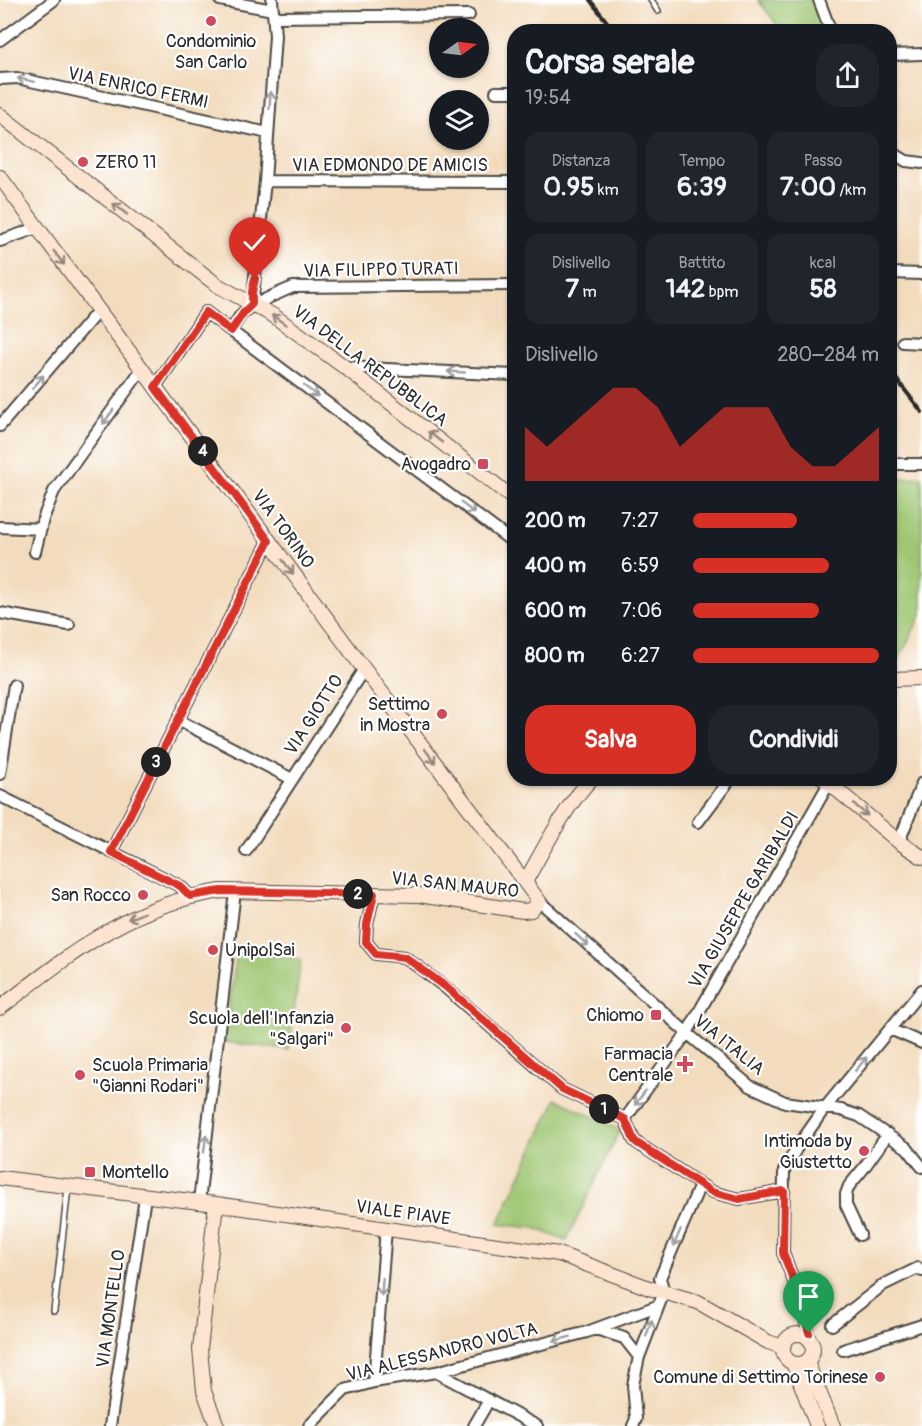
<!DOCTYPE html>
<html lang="it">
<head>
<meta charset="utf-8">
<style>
	:root { --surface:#171b24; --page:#20242c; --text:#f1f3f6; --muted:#9ea1a6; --accent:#d93025 }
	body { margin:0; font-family:Pangolin,sans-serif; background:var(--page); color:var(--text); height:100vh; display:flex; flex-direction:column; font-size:22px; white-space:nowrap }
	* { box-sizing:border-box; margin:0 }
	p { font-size:20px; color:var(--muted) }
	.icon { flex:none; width:33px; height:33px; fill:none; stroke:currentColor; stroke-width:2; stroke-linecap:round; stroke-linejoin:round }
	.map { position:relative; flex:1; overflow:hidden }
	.side { position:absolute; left:507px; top:24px; width:390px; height:762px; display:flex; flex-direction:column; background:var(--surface); border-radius:24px; box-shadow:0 2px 4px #0004 }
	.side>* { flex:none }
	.needle { width:39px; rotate:76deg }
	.buttons { position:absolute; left:429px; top:18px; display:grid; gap:12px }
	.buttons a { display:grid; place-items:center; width:60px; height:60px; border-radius:50%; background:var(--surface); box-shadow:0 2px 4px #0004; font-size:30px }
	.pin { position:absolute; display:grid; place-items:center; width:51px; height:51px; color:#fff; margin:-62px -26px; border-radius:50% 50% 50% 0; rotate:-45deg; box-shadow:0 0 6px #0007 }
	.pin .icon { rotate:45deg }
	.km { position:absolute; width:30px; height:30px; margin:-15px; border-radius:50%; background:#222; color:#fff; font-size:16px; line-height:30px; text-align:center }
	.round { display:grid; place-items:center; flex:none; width:63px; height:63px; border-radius:24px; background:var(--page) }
	.overview { display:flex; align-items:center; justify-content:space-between; height:102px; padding:0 18px }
	h1 { font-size:33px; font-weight:700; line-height:45px }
	.stats { display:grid; grid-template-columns:repeat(3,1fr); gap:9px; height:102px; padding:6px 18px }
	.stats div { display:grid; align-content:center; border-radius:15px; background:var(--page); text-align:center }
	.stats b { font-size:26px; font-weight:700 }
	.stats small { font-size:16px; font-weight:400 }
	.stats p { font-size:16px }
	.chart { height:168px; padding:12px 18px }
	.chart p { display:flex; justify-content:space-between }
	.chart svg { width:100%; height:108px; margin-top:6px; fill:var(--accent); opacity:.7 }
	.cta { display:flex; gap:12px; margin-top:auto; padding:12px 18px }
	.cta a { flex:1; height:69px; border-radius:24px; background:var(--accent); color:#fff; font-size:24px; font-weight:700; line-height:69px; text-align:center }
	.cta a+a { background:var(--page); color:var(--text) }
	ul { padding:0 18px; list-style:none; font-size:20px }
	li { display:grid; grid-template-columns:96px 72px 1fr; align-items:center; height:45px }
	li i { height:15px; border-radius:8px; background:var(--accent) }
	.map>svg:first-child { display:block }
	.green { fill:#9fc672; stroke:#65784e; stroke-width:1.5 }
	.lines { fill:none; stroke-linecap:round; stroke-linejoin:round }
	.lane-casing { stroke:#494641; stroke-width:8 }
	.street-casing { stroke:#494641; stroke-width:14 }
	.secondary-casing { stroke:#494641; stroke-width:16 }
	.lane { stroke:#fff; stroke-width:5 }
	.street { stroke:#fff; stroke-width:10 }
	.secondary { stroke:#fde4d1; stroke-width:14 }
	.rail { stroke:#2b2b2b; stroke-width:4 }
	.oneway { stroke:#a0a0a0 }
	.oneway2 { stroke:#94887e }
	.route-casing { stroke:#fff; stroke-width:12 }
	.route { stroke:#d93025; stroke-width:8 }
	.poi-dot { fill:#d1495b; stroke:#fff; stroke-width:2 }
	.labels { text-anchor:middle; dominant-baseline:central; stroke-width:4.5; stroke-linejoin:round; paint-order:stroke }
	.poi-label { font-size:18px; fill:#2b2b2b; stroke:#fff; text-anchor:end }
	.street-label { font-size:18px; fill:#2b2b2b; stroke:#fff }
</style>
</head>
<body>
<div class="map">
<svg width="922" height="1426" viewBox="0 0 922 1426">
	<rect width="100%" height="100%" fill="#fff"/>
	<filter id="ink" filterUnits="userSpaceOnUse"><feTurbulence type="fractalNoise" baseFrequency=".0167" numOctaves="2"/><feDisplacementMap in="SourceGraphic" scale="12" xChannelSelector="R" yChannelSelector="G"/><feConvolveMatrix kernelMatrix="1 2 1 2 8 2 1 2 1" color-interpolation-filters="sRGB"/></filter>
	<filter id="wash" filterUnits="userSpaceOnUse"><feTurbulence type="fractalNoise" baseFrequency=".008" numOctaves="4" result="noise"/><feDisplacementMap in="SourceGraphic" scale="24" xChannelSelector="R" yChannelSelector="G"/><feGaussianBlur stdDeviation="1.35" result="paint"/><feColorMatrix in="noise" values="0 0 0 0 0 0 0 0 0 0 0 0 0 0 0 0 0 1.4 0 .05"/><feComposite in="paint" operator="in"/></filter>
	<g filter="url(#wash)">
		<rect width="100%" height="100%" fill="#f3dcbd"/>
		<path class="green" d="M758,0H814L826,31H782Z
			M922,477V613L899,659H890V479Z
			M237,952L301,959L289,1050L224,1042Z
			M556,1099L620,1130L566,1241L535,1228L498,1224Z"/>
	</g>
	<g filter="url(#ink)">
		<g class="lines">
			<g class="lane-casing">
				<path id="lane" d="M651,0L658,11
					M54,1311L68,1188"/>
			</g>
			<g class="street-casing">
				<path id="street" d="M220,0L273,10
					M819,0L831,32
					M274,17L469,15
					M0,40L54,0
					M890,55L922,54
					M0,79L17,78L268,133
					M496,92H514
					M890,151L906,161L922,163
					M265,181L514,182
					M0,241L37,228
					M890,273L922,274
					M252,305L265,181L275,36L272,0
					M231,331L514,543
					M903,342L922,343
					M344,367L514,375
					M155,387L206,312L231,331C235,324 239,316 245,311C250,305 284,291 293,287L514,285
					M0,426L98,311
					M890,464H922
					M0,527L41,529
					M35,552L43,519L54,491L142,369
					M0,613L69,625
					M178,720L292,779
					M0,774L14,685
					M0,796L180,886L190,896
					M698,822L731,778
					M899,842L922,783
					M246,851L364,669
					M111,852L269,541
					M374,894L367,924L366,942L376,954L405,957L446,988L562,1089L625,1119
					M539,901L687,1033L750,1086L785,1102L841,1110L859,1116L907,1148L922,1167
					M890,1029L922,1043
					M784,1191L739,1199L712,1192L637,1143L634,1140L625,1119L687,1033L829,783
					M199,1202L235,891
					M860,1235L846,1205V1194L849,1186L863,1169L888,1134
					M832,1325L883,1285L918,1268L922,1271
					M596,1329L624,1338L639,1357
					M808,1336L807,1326L796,1287L783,1253L784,1171L796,1149L824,1109L922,990
					M843,1350L922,1325
					M436,1372L537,1426
					M374,1382L386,1229
					M110,1426L145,1197
					M309,1426L345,1390L374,1382L436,1372L587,1332L657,1306
					M474,1426L489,1400
					M633,1426L636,1419L633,1385L639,1357L664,1292L660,1278L700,1185"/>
			</g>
			<g class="secondary-casing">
				<path id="secondary" d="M0,115L217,285L274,316L346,368L514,499
					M0,177L364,669L539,901L531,910L523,911L419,895L221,891C129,905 72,953 0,1008
					M890,679L922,678
					M823,778L899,842L922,857
					M525,882C545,847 564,808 592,778
					M0,1178L216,1204L559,1254L649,1288L698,1302L768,1342L783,1347
					M216,1204L200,1349L204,1391L217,1426
					M783 1349a15 15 0 1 1 30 0a15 15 0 1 1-30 0Z
					M807,1362L833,1426
					M793,1363L817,1426"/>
			</g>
			<use href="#lane" class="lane"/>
			<use href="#street" class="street"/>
			<use href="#secondary" class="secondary"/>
			<path class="rail" d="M590,0L615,32
				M890,371L922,412"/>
		</g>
		<defs><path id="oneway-shaft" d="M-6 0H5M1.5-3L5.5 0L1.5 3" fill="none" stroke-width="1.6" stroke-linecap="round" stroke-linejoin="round" transform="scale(1.5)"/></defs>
		<g class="oneway">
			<use href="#oneway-shaft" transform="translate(26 80) rotate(-168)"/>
			<use href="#oneway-shaft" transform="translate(270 100) rotate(-86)"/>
			<use href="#oneway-shaft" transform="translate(456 372) rotate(-177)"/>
			<use href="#oneway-shaft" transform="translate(38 382) rotate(-50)"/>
			<use href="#oneway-shaft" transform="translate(311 391) rotate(37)"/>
			<use href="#oneway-shaft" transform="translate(108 417) rotate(126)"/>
			<use href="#oneway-shaft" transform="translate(468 508) rotate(37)"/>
			<use href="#oneway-shaft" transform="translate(582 940) rotate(42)"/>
			<use href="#oneway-shaft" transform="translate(861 1064) rotate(-50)"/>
			<use href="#oneway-shaft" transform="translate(640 1098) rotate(127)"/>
			<use href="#oneway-shaft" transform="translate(205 1144) rotate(-83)"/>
			<use href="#oneway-shaft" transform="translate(677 1238) rotate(113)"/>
			<use href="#oneway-shaft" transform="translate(382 1287) rotate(95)"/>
			<use href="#oneway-shaft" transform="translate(649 1328) rotate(-71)"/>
			<use href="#oneway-shaft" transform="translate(562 1339) rotate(165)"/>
		</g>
		<g class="oneway2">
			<use href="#oneway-shaft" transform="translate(120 209) rotate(-142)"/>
			<use href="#oneway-shaft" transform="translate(59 258) rotate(53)"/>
			<use href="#oneway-shaft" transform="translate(279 320) rotate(-146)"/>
			<use href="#oneway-shaft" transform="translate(435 437) rotate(-142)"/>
			<use href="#oneway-shaft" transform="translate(288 567) rotate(53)"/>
			<use href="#oneway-shaft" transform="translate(430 756) rotate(53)"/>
			<use href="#oneway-shaft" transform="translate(861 810) rotate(40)"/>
			<use href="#oneway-shaft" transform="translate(136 916) rotate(158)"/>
		</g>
	</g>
	<g class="lines" filter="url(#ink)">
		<g class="route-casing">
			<path id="route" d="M255,279L252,292V304L244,312L231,331L206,312L155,387L269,541L111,852L180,886L190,896L221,891L374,894L367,924L366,942L376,954L405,957L446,987L562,1089L625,1119L634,1140L637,1143L712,1192L739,1199L784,1191L783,1253L796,1287L809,1333"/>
		</g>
		<use href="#route" class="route"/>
	</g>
	<g class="poi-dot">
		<circle cx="211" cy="21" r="6"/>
		<circle cx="83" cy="162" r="6"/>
		<rect x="477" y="458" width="12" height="12" rx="3"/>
		<circle cx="442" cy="714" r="6"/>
		<circle cx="143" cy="895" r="6"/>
		<circle cx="213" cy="950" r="6"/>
		<rect x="650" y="1009" width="12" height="12" rx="3"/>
		<circle cx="346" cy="1028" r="6"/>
		<path d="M682 1055h6v6h6v6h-6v6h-6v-6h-6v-6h6z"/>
		<circle cx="80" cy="1075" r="6"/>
		<circle cx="864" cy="1151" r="6"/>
		<rect x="84" y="1166" width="12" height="12" rx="3"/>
		<circle cx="880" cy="1377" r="6"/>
	</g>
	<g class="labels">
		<g class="poi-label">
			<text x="211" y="41" text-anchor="middle">Condominio<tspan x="211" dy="21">San Carlo</tspan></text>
			<text x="95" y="162" text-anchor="start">ZERO 11</text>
			<text x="471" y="464">Avogadro</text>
			<text x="430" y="704">Settimo<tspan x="430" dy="21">in Mostra</tspan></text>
			<text x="131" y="895">San Rocco</text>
			<text x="225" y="950" text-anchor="start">UnipolSai</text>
			<text x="644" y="1015">Chiomo</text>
			<text x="334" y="1018">Scuola dell'Infanzia<tspan x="334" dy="21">"Salgari"</tspan></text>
			<text x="673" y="1054">Farmacia<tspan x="673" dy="21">Centrale</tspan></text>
			<text x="92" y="1065" text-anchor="start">Scuola Primaria<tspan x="92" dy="21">"Gianni Rodari"</tspan></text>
			<text x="852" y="1141">Intimoda by<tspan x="852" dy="21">Giustetto</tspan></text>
			<text x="102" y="1172" text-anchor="start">Montello</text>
			<text x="868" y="1377">Comune di Settimo Torinese</text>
		</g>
		<g class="street-label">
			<text transform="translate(138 88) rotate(12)">VIA ENRICO FERMI</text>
			<text x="390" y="165">VIA EDMONDO DE AMICIS</text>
			<text transform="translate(381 270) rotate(-1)">VIA FILIPPO TURATI</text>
			<text transform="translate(370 366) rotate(37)">VIA DELLA REPUBBLICA</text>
			<text transform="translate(283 529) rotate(54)">VIA TORINO</text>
			<text transform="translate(314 715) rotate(-57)">VIA GIOTTO</text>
			<text transform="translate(455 885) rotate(6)">VIA SAN MAURO</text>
			<text transform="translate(744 900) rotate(-60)">VIA GIUSEPPE GARIBALDI</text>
			<text transform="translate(729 1045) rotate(39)">VIA ITALIA</text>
			<text transform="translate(403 1213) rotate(8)">VIALE PIAVE</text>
			<text transform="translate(111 1309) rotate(-82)">VIA MONTELLO</text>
			<text transform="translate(442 1352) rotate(-14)">VIA ALESSANDRO VOLTA</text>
		</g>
	</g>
</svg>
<div class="buttons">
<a><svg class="needle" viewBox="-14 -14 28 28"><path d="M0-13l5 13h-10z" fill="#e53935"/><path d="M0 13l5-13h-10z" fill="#9ea1a6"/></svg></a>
<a><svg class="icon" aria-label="layers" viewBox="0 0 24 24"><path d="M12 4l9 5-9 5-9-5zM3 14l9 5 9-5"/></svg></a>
</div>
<div class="pin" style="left:809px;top:1333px;background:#1e9e55"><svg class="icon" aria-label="arrive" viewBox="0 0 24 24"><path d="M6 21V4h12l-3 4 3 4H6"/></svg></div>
<div class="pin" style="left:255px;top:279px;background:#d93025"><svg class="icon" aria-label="check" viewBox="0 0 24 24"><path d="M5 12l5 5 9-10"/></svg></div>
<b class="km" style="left:604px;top:1109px">1</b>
<b class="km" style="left:358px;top:894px">2</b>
<b class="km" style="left:156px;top:762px">3</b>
<b class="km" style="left:203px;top:451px">4</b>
<section class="side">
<div class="overview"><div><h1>Corsa serale</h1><p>19:54</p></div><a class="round"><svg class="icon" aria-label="share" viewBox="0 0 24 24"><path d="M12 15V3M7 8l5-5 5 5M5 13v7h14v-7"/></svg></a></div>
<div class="stats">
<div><p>Distanza</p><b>0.95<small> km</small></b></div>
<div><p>Tempo</p><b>6:39</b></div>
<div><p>Passo</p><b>7:00<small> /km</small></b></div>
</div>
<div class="stats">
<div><p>Dislivello</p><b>7<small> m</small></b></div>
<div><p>Battito</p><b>142<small> bpm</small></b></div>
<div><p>kcal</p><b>58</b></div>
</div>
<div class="chart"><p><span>Dislivello</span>280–284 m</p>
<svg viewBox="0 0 160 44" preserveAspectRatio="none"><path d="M0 44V22L10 30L20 22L30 14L40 6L50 6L60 14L70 30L80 22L90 14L100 14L110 14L120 30L130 38L140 38L150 30L160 22V44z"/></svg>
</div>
<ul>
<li><b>200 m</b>7:27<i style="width:56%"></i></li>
<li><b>400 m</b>6:59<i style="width:73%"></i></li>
<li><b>600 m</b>7:06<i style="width:68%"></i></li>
<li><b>800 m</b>6:27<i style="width:100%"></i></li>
</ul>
<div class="cta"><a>Salva</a><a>Condividi</a></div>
</section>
</div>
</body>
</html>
